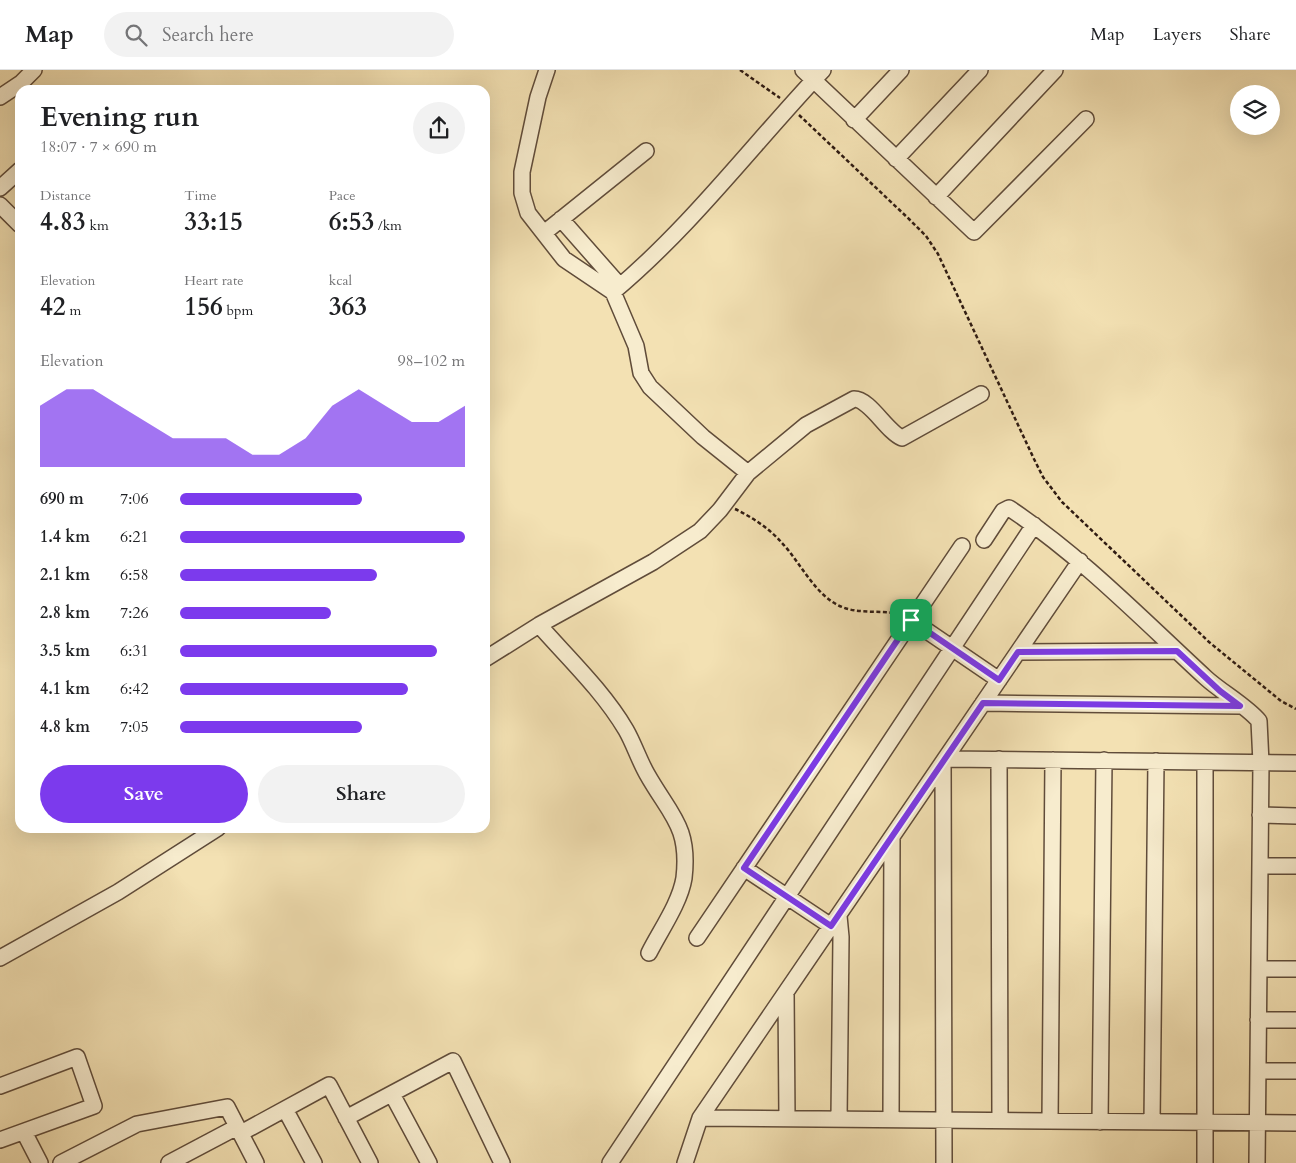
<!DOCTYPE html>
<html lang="en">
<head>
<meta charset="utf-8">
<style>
	:root { --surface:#fff; --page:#f2f2f2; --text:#202124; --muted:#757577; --line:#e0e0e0; --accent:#7c3aed }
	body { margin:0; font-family:Cardo,serif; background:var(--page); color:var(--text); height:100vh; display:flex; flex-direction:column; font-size:19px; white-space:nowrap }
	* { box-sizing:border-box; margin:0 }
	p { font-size:16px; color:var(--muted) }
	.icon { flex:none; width:28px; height:28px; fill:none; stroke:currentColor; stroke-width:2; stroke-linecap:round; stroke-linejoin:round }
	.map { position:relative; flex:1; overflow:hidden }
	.side { position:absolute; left:15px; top:15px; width:475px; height:748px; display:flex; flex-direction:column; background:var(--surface); border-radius:15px; box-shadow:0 5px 20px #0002 }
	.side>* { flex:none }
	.controls { position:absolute; left:1230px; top:15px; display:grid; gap:10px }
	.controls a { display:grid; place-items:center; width:50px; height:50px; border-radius:50%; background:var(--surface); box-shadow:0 5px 20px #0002; font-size:25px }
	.pin { position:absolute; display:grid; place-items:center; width:42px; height:42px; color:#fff; margin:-21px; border-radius:10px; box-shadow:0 2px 8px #0006 }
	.round { display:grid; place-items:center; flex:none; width:52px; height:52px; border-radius:26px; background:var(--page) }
	.overview { display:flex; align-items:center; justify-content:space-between; height:85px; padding:0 25px }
	h1 { font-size:28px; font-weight:700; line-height:38px }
	.figures { display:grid; grid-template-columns:repeat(3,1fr); gap:8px; height:85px; padding:5px 25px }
	.figures div { display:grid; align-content:center }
	.figures b { font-size:25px; font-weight:700 }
	.figures small { font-size:14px; font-weight:400 }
	.figures p { font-size:14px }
	.chart { height:140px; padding:10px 25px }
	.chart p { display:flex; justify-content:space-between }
	.chart svg { width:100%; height:90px; margin-top:5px; fill:var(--accent); opacity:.7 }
	.cta { display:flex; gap:10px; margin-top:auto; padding:10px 25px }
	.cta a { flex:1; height:58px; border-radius:30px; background:var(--accent); color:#fff; font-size:20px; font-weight:700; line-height:58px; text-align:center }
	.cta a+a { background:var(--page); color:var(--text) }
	ul { padding:0 25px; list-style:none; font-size:16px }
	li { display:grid; grid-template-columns:80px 60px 1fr; align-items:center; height:38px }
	li i { height:12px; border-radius:6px; background:var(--accent) }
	header { display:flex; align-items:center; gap:30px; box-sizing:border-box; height:70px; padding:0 25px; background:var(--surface); border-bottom:1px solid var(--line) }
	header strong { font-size:24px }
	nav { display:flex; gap:28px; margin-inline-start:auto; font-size:18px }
	.search { width:350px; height:45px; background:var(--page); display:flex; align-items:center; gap:12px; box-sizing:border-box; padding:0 18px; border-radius:28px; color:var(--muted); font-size:19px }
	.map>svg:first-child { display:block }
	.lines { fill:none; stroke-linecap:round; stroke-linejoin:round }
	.street-casing { stroke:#604c3a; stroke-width:18 }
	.path { stroke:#2f1b12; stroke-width:2.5; stroke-dasharray:4 2.5; stroke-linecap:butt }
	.street { stroke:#f7ecce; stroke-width:15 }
	.route-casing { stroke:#fff; stroke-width:10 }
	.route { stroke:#7c3aed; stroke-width:6 }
</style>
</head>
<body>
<header>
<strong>Map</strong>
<div class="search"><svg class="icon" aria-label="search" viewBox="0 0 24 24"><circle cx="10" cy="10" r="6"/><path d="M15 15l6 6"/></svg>Search here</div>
<nav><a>Map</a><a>Layers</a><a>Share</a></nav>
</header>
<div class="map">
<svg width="1296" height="1093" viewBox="0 0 1296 1093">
	<rect width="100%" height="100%" fill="#f3e1b3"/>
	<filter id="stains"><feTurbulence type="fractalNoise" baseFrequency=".004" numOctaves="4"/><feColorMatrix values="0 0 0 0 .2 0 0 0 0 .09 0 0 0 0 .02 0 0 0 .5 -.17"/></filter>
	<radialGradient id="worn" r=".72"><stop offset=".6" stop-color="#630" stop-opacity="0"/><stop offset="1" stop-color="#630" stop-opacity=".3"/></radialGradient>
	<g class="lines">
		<g class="street-casing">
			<path id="street" d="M547,0L538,27L522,102V123L528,143L564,189L613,222L636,276L641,303L650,317L703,367L748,403
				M803,0L974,162L1086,49
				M0,27L21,13L34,0
				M854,50L901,0
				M896,89L980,0
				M0,118L20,100
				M936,127L1055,0
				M0,135L20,155
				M561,149L620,216
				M544,163L646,81
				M613,222C691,157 753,74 823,0
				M984,470L1003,441L1009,438C1081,486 1142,549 1206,608C1220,621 1248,637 1259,651L1261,693L1257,1093
				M911,550L999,610
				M539,555C568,588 603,621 626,660C634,674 639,690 647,704C670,745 690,756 684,808C680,833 660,861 649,883
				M1018,582L1177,581
				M485,589L539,555L653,492L700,461L720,440L748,403L806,355L854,329C870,329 886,361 902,368L981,324
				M983,633L1240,636
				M945,689L1296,693
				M999,689L1000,1050
				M943,692L944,1093
				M1260,745L1296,746
				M1260,796H1296
				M744,798L831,856
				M697,868L962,476
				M0,888L118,822L218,758
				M1259,899H1296
				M786,922L787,1048
				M1258,950H1296
				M1258,1001H1296
				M0,1016L77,987L94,1036L0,1070
				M392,1024L429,1093
				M285,1039L314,1093
				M346,1048L453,991L502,1093
				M700,1048L1296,1053
				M839,1049L841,867L839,846
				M891,1050L892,767
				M1050,1051L1053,690
				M1100,1052L1104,690
				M1152,1052L1156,691
				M24,1062L40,1093
				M241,1063L329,1015L370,1093
				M61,1093L137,1054L227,1037L256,1093
				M169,1093L237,1057
				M610,1093L1034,455
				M685,1093L700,1048L1080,491
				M1205,1093V692"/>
		</g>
		<path class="path" d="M740,0L780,28
			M799,45L909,149L926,166L938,184L1034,389L1043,407L1062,432L1209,572L1281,631L1296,639
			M735,439C752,447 770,459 782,473C801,493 815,526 842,537C859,544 880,540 899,544"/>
		<use href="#street" class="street"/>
	</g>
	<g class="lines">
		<g class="route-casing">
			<path id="route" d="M911,550L999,610L1018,582L1177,581L1220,621L1240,636L983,633L831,856L744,798Z"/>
		</g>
		<use href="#route" class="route"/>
	</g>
	<rect width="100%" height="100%" filter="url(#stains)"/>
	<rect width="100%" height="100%" fill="url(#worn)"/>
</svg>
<div class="controls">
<a><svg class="icon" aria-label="layers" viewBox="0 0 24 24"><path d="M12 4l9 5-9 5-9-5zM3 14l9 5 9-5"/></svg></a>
</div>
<div class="pin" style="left:911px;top:550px;background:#1e9e55"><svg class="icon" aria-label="arrive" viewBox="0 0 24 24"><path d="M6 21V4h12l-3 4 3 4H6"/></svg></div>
<section class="side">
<div class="overview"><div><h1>Evening run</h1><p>18:07 · 7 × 690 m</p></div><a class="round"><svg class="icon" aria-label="share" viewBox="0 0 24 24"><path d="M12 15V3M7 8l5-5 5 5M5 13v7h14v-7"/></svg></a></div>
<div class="figures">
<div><p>Distance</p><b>4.83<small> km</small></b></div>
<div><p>Time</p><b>33:15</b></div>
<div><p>Pace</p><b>6:53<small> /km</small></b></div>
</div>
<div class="figures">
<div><p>Elevation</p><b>42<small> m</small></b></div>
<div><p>Heart rate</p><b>156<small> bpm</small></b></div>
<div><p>kcal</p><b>363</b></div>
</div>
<div class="chart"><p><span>Elevation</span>98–102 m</p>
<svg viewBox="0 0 160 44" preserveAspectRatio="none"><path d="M0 44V14L10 6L20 6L30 14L40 22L50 30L60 30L70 30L80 38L90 38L100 30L110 14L120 6L130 14L140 22L150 22L160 14V44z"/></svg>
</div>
<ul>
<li><b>690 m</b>7:06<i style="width:64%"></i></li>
<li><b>1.4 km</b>6:21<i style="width:100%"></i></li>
<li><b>2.1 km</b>6:58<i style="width:69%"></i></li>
<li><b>2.8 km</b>7:26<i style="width:53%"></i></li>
<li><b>3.5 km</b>6:31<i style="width:90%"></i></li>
<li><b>4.1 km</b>6:42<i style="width:80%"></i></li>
<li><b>4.8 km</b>7:05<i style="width:64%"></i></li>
</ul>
<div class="cta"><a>Save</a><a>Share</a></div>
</section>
</div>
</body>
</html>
